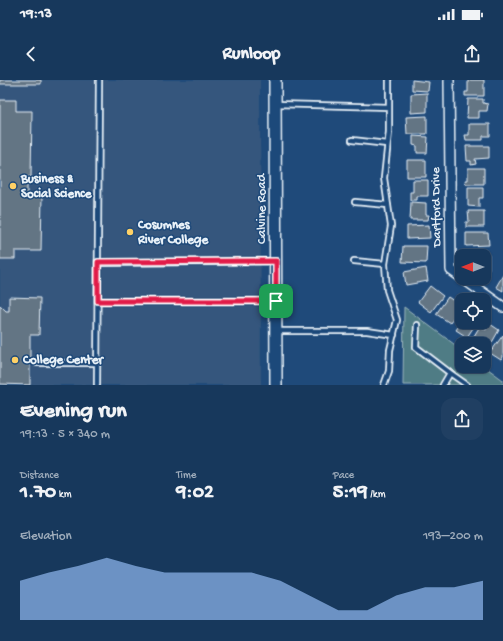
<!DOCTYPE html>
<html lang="en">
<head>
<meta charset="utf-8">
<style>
	:root { --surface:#17385c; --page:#203f62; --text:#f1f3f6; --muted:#9eacbb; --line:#365272; --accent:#90b9f0 }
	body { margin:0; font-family:"Gochi Hand",sans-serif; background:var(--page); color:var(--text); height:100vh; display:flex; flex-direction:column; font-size:15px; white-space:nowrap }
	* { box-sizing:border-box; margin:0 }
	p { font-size:13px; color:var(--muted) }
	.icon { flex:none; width:22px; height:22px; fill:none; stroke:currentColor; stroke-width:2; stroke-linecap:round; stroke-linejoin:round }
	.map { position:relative; height:305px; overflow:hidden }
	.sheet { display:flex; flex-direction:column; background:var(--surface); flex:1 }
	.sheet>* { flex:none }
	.needle { width:26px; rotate:270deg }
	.tools { position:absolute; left:455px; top:169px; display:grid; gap:8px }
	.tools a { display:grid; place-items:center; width:36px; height:36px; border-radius:8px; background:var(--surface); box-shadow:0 1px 3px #0004,0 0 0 1px var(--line); font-size:20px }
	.pin { position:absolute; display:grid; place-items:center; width:34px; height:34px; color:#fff; margin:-17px; border-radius:8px; box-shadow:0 2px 6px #0006 }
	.round { display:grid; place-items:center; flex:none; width:42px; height:42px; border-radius:12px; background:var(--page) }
	.headline { display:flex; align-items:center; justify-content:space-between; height:68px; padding:0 20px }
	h1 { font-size:22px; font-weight:700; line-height:30px }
	.figures { display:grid; grid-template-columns:repeat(3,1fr); gap:6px; height:68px; padding:4px 20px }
	.figures div { display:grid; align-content:center }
	.figures b { font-size:20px; font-weight:700 }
	.figures small { font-size:11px; font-weight:400 }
	.figures p { font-size:11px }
	.chart { height:112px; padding:8px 20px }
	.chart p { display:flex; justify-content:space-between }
	.chart svg { width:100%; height:72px; margin-top:4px; fill:var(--accent); opacity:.7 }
	.status { display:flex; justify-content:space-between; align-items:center; height:28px; padding:0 20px; background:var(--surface); direction:ltr }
	.status svg { height:11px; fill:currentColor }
	header { display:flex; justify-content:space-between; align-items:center; height:52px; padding:0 20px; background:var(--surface); font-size:18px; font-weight:700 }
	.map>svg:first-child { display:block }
	.built { fill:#34577d }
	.green { fill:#507c85; stroke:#9cb6be }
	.building { fill:#647484; stroke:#e8f1f8 }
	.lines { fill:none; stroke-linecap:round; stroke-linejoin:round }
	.service-casing { stroke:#e8f1f8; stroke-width:8 }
	.minor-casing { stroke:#e8f1f8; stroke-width:12 }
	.tertiary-casing { stroke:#e8f1f8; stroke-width:14 }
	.service { stroke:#1f4a7a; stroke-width:4.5 }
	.minor { stroke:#1f4a7a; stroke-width:9 }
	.tertiary { stroke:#1f4a7a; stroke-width:11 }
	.route-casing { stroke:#fff; stroke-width:8 }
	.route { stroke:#e11d48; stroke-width:5 }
	.poi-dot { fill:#ffd166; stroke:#1f4a7a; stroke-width:1.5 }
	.labels { text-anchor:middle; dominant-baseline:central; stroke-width:3; stroke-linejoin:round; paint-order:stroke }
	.poi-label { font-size:13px; font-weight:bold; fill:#e8f1f8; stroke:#1f4a7a; text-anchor:start }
	.street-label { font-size:13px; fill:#e8f1f8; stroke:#1f4a7a }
</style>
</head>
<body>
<div class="status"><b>19:13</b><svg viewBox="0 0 49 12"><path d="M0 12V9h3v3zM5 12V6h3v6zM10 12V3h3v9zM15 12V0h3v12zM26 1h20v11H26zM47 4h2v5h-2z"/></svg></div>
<header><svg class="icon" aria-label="back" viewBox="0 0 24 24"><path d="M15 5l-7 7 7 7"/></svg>Runloop<svg class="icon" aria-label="share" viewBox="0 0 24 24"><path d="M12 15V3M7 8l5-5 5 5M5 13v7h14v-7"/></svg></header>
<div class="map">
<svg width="503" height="305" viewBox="0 0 503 305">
	<rect width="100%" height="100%" fill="#1f4a7a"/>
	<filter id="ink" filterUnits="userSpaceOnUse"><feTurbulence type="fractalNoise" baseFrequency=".025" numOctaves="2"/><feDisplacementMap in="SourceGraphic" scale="8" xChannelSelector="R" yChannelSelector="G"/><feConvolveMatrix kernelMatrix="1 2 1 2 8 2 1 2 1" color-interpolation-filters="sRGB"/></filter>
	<g filter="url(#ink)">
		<path class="built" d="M0,0H260L261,305H0Z"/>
		<path class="green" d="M404,227L462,270V286H484L503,300V305H403Z"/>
		<path class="building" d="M0,0H41V4H0Z
			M412,0L429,2L428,11L412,10Z
			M468,0H484V16H465V12H468Z
			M427,13V32L411,33V14Z
			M468,19H483V23L488,24L487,31H479V38H467Z
			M0,20H16V31H32L31,97H27V115H42L41,171H15V179H0Z
			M427,36V54H407L406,37Z
			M469,44H490V56H483V60H466L465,55H469Z
			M413,56L428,57L427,73H417V66L413,65Z
			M466,66H489V78L475,79L476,84L471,85V81H467Z
			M407,80H426V97H407Z
			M468,88H484V104H466L465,100H468Z
			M413,100H428V116H417V120H410V112H413Z
			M468,107H483V118H479V127L468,126Z
			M411,122L426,123V135H429L428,140H410Z
			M468,131H484V147H466V142H469Z
			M429,145L430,158L407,159V146Z
			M466,153H488L489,165L466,166Z
			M403,166H427L426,183L402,182Z
			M466,175H489V189H484V176Z
			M426,188L428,201L406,205L404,192Z
			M503,195V211L496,207Z
			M430,206L443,216L431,232L418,222Z
			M9,217L40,218L39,255H30V305L0,304V225L6,231H9Z
			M448,217L461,226L450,243L436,234Z
			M462,241L477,242L467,257L456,250Z
			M490,244L499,250L490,266L474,256L480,246L486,250Z
			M503,255V277L501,280L490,273Z"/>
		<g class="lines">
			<g class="service-casing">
				<path id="service" d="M275,24L389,27
					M352,60L387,64
					M355,122L388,125
					M354,181L385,184
					M98,183L276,181
					M98,221H276
					M417,245L416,267L450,293L443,305
					M276,251H367L394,255
					M37,283H97
					M450,293L467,305
					M97,305L99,0
					M384,305L389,291L390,270L397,240L387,210L385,184L391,146L384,98L389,52V0"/>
			</g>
			<g class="minor-casing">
				<path id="minor" d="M449,0L451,190L503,227"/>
			</g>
			<g class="tertiary-casing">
				<path id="tertiary" d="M275,0L276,305"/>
			</g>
			<use href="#service" class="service"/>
			<use href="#minor" class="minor"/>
			<use href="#tertiary" class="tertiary"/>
		</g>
	</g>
	<g class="lines" filter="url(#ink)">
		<g class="route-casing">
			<path id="route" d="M276,181V221H98V182Z"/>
		</g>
		<use href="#route" class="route"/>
	</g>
	<g class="poi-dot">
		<circle cx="13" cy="106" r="4"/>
		<circle cx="130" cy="152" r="4"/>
		<circle cx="15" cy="280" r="4"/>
	</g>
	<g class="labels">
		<g class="poi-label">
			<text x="21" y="99">Business &amp;<tspan x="21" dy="15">Social Science</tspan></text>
			<text x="138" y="145">Cosumnes<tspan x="138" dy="15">River College</tspan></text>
			<text x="23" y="280">College Center</text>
		</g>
		<g class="street-label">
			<text transform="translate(437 127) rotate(-91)">Dartford Drive</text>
			<text transform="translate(262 129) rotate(-90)">Calvine Road</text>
		</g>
	</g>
</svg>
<div class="tools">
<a><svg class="needle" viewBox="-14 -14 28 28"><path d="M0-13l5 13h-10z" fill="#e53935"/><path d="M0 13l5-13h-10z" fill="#9eacbb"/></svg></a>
<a><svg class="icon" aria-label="locate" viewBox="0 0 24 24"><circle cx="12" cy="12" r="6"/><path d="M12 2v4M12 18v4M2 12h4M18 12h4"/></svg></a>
<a><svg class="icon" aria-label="layers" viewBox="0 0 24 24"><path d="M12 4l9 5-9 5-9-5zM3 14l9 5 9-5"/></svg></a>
</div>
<div class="pin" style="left:276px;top:221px;background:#1e9e55"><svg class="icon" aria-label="arrive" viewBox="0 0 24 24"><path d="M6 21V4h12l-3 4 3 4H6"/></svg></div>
</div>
<section class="sheet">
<div class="headline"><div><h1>Evening run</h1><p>19:13 · 5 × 340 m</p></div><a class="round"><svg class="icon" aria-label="share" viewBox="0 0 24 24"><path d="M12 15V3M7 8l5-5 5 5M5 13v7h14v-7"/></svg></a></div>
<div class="figures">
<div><p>Distance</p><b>1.70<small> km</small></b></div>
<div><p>Time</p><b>9:02</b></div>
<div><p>Pace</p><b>5:19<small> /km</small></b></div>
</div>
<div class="chart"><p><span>Elevation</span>193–200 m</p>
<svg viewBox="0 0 160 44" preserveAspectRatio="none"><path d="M0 44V20L10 15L20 11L30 6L40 11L50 15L60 15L70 15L80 15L90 20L100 29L110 38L120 38L130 29L140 24L150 24L160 20V44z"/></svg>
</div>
</section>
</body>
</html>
